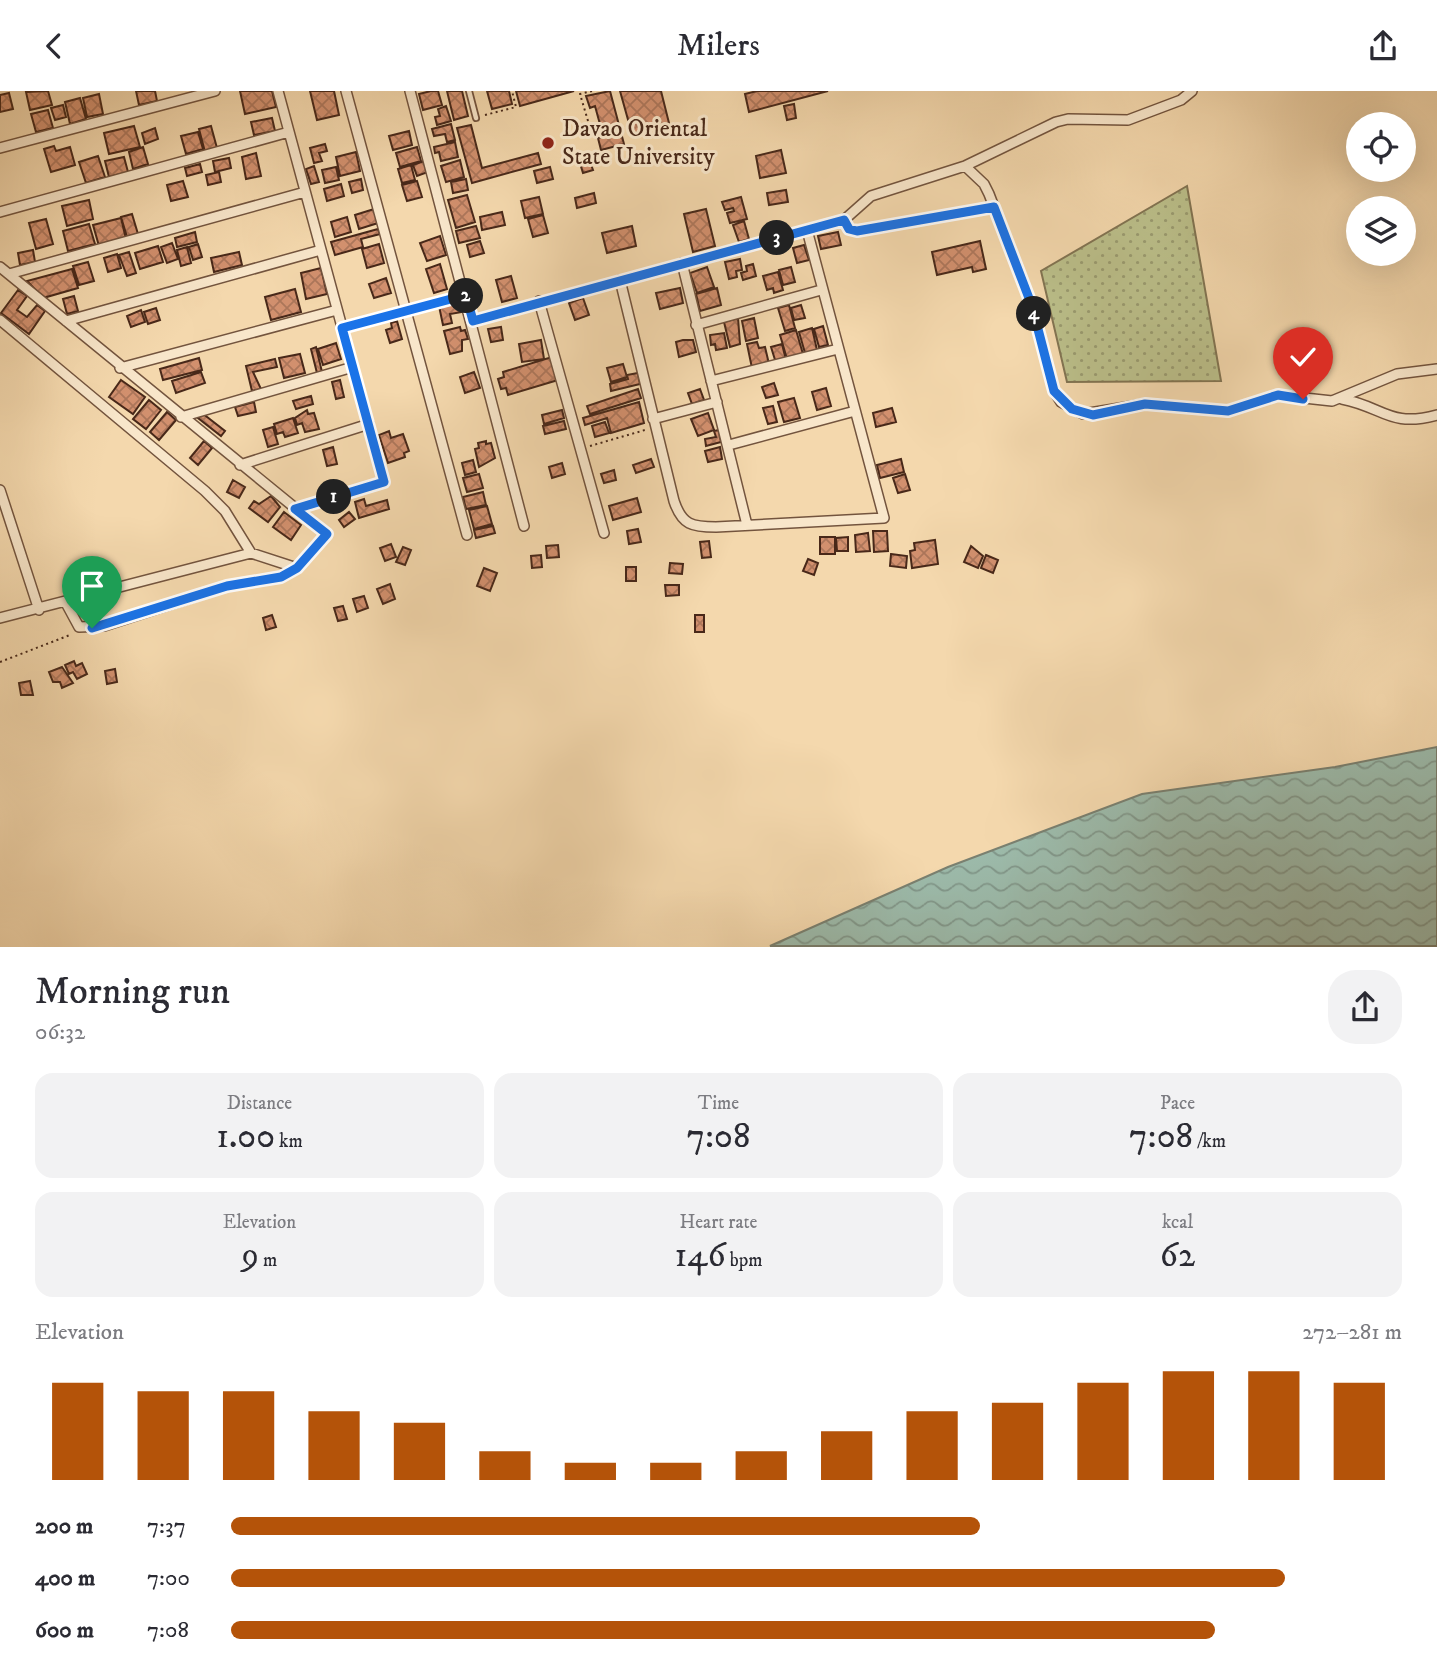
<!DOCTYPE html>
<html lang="en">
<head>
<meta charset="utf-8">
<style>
	:root { --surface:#fff; --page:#f2f2f3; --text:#2b2b33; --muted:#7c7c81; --accent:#b45309 }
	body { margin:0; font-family:"IM FELL DW Pica",serif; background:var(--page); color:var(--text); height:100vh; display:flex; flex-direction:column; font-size:26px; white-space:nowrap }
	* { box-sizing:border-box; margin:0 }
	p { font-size:23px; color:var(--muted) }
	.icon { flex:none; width:38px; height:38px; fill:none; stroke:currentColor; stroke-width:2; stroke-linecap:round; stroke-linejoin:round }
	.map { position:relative; height:856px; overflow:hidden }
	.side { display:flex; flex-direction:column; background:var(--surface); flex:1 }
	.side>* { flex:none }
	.tools { position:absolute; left:1346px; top:21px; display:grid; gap:14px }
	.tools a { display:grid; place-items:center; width:70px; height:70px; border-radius:50%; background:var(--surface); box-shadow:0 7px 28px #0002; font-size:35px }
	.pin { position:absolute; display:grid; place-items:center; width:60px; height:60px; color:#fff; margin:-72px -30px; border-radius:50% 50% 50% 0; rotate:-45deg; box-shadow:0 0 7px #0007 }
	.pin .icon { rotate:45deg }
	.km { position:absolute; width:35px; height:35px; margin:-18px; border-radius:50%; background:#222; color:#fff; font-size:19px; line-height:35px; text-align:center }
	.round { display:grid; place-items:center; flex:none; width:74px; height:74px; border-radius:28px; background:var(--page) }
	.overview { display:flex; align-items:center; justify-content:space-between; height:119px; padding:0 35px }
	h1 { font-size:38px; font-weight:600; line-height:52px }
	.figures { display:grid; grid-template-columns:repeat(3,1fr); gap:10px; height:119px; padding:7px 35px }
	.figures div { display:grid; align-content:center; border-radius:18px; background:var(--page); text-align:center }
	.figures b { font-size:35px; font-weight:600 }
	.figures small { font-size:19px; font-weight:400 }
	.figures p { font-size:19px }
	.chart { height:196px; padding:14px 35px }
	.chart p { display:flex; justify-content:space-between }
	.chart svg { width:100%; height:126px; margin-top:7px; stroke:var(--accent); stroke-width:6 }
	ul { padding:0 35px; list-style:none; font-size:23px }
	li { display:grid; grid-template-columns:112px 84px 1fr; align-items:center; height:52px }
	li i { height:18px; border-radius:9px; background:var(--accent) }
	header { display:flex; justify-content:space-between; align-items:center; height:91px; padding:0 35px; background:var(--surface); font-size:32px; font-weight:600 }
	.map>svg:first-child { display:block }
	.grass { fill:url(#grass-dots); stroke:#827452; stroke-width:2 }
	.water { fill:url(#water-waves); stroke:#7a8070; stroke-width:2 }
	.building { fill:url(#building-cross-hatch); stroke:#482819; stroke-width:2 }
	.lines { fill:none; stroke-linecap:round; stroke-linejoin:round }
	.lane-casing { stroke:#73543e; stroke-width:8 }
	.street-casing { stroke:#73543e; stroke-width:12 }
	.path { stroke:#482819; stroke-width:2; stroke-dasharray:2 3.5; stroke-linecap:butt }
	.lane { stroke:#f8e6ca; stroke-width:4.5 }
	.street { stroke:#f8e6ca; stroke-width:9 }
	.route-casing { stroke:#fff; stroke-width:14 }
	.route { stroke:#1a73e8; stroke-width:9 }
	.poi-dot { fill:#8f2418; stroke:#f8e6ca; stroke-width:2.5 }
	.labels { text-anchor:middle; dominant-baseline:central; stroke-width:6; stroke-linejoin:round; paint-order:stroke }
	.poi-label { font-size:24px; fill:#482819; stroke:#f8e6ca; text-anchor:start }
</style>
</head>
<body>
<header><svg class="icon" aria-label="back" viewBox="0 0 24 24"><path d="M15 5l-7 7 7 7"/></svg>Milers<svg class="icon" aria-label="share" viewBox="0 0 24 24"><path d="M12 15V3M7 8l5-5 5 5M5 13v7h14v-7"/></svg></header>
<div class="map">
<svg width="1437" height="856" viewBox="0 0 1437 856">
	<defs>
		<pattern id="grass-dots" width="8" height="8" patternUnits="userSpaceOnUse" patternTransform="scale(1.75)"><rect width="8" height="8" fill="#bbbf8a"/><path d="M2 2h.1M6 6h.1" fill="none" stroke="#9a9b70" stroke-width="1.8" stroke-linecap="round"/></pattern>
		<pattern id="water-waves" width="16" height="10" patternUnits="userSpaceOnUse" patternTransform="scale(1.75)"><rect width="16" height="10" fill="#9cbaaa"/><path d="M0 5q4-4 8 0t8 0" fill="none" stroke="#81978a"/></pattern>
		<pattern id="building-cross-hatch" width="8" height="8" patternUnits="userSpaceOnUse" patternTransform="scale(1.75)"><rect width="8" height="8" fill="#d2906e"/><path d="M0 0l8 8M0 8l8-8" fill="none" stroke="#ac765a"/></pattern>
	</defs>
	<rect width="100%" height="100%" fill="#f4d8ad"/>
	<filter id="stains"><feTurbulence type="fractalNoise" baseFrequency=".00286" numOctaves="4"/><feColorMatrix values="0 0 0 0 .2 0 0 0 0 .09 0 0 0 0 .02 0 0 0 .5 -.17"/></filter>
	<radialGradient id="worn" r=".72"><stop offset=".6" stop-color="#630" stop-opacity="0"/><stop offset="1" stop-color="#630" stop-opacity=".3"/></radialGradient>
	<path class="grass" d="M1187,95L1221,290L1067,291L1041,180Z"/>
	<path class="water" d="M1437,656V855H770L948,776L1142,703L1335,676Z"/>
	<path class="building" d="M48,0L52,14L30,19L26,1Z
		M136,0H155L157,10L139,14Z
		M240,0H272L276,16L245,23Z
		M310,0H334L339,24L317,29Z
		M431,0H438L442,14L423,19L419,3Z
		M447,0H462L468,25L454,29Z
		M487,0H509L512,13L492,18Z
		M516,0H574L520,15Z
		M610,0L624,53L601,59L598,47L603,46L601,37L595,15L590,17L586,5Z
		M620,0H661L669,32L632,43Z
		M757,0H828L749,21L745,3Z
		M9,2L13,18L0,21V4Z
		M99,3L103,23L87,26L83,7Z
		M80,7L86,28L70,33L65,11Z
		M794,13L796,27L787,29L784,15Z
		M63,14L66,26L55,29L51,17Z
		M446,15L451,30L437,34L435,26L440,25L438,18Z
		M48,19L53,37L36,41L31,23Z
		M272,27L275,40L254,44L251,31Z
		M451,33L455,49L447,51L445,43L434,45L432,38Z
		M471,34L482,77L538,62L541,73L472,92L457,37Z
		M134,35L140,56L109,63L104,42Z
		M211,35L217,57L205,61L199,38Z
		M155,37L158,48L145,53L142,42Z
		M409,40L412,54L393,59L389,45Z
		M198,41L203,58L186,63L181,45Z
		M455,51L458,66L441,70L439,61L435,62L434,56Z
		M325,53L327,60L319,62L322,70L314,72L310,57Z
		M54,55L56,60L70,56L75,74L51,81L44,58Z
		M143,56L148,73L133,78L129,61Z
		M417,56L421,70L400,76L396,62Z
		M781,59L786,82L760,87L756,65Z
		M356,61L360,80L340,85L336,66Z
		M256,62L261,85L246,88L242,66Z
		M98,65L105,86L86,92L79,71Z
		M588,65L593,79L583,82L579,69Z
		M124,66L128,81L109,86L105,70Z
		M229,67L231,77L215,81L213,70Z
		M460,69L464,86L446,91L441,75Z
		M424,70L428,81L417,85L413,74Z
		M200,73L202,81L187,85L185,77Z
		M411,74L415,89L402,92L398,78Z
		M314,75L319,91L311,93L306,78Z
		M336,76L339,89L325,92L322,79Z
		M550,76L553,88L537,92L534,80Z
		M219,81L221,91L208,94L206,84Z
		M361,88L363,99L352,102L349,91Z
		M466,88L468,99L453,102L451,91Z
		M183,90L188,106L171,110L167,94Z
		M417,90L422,106L407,110L402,94Z
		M341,93L344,105L327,110L324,98Z
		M786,99L788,111L769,114L767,102Z
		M594,102L596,112L577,117L575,107Z
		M467,104L475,131L456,137L448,109Z
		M539,106L543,123L525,127L521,110Z
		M741,106L747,128L730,132L727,122L734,120L733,117L725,119L722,111Z
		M89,109L93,128L67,135L62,115Z
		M374,118L378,132L359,138L355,124Z
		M706,118L715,155L693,161L684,123Z
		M502,121L505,134L482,139L480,126Z
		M132,123L138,143L127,146L121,126Z
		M543,124L548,142L533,146L528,128Z
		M347,126L351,141L335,146L331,131Z
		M121,127L126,148L99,155L93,134Z
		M46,128L53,153L36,158L29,132Z
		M744,130L749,148L739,151L733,134Z
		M89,133L95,153L68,160L63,140Z
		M476,135L480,147L459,152L456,140Z
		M632,135L636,155L607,162L602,142Z
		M378,138L380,143L361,148L363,156L335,164L331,151Z
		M195,141L197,151L177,156L175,147Z
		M838,141L841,154L821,158L818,145Z
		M440,145L446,164L427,170L420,152Z
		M480,150L484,162L470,166L467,154Z
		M980,150L986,178L973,181L972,176L937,184L932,161Z
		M172,152L178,168L167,172L161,156Z
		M198,153L202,166L193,169L189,156Z
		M379,153L384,172L367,177L362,158Z
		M804,154L809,169L797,172L793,157Z
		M158,155L163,171L140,178L135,162Z
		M187,156L191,172L181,175L177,159Z
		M33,159L35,171L20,174L18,162Z
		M129,161L136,182L127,185L119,164Z
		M239,161L242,174L214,181L211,167Z
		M117,163L121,177L108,181L104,167Z
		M740,168L742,179L736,180L737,186L729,188L725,171Z
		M88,171L94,190L79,194L73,175Z
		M440,173L447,198L434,202L426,178Z
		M753,173L756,185L743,189L741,182L747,180L746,175Z
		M707,176L714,196L697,202L690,182Z
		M791,176L795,191L783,194L779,179Z
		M321,177L327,203L306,208L301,182Z
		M72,178L78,197L43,207L27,190Z
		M778,181L783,199L774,202L773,197L767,199L763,185Z
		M511,185L517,207L502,211L496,189Z
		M386,187L391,202L374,207L369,193Z
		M680,197L683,212L660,218L656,202Z
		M717,197L721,214L700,220L696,203Z
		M295,198L301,221L271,229L265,206Z
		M18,199L27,205L17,219L27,226L37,214L45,220L29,243L1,222Z
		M74,205L78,220L67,223L63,208Z
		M583,207L589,224L575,229L569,212Z
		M460,211L462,221L450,223L452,232L443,234L439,215Z
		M789,214L795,237L785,240L778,217Z
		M801,214L805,227L794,229L791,217Z
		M156,217L160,229L148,233L144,221Z
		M141,219L145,231L131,236L127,225Z
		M738,227L740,253L730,256L724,231Z
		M754,227L758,247L746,250L742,230Z
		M397,230L402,248L390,252L386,239L392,237L391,232Z
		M823,235L828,254L819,256L814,238Z
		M460,236L461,240L465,239L468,248L462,249V260L450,263L444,240Z
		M501,236L503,249L491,251L488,238Z
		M812,237L817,259L805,262L799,241Z
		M796,239L803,263L787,268L780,244Z
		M724,242L727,257L716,259L715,253L711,254L710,244Z
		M541,249L544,268L522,271L519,253Z
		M683,249H693L696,261L679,266L676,251Z
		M757,251L759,257L765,256L769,273L752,277L747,253Z
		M336,252L341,268L323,274L318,258Z
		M782,253L786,269L776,272L771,256Z
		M316,256L322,281L317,282L311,258Z
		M300,263L305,282L284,287L279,267Z
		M552,266L558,289L508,304L506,297L501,298L498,288L504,286L503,281Z
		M199,267L202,279L163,289L160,278Z
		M275,268L277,276L253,281L261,298L252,300L246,275Z
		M623,273L627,286L611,291L607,277Z
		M201,281L205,292L176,302L172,290Z
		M474,281L480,297L465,302L460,286Z
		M638,282L640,293L611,300L610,293L628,288L627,284Z
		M121,289L145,306L133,323L109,306Z
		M340,289L344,306L336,308L332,291Z
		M774,292L778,304L766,307L762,296Z
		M826,297L831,315L817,319L812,301Z
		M638,298L641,307L590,323L587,315Z
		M700,298L704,309L692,313L688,302Z
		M311,305L313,313L296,318L293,310Z
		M794,307L800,327L784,331L778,311Z
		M149,309L161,319L146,338L133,328Z
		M254,311L256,321L238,325L235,316Z
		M639,311L644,332L611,342L607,327L585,334L583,327Z
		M773,315L777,331L768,333L763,317Z
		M892,317L896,331L876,336L873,322Z
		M307,319L308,323L314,322L319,338L305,341L302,332L297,334L295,327Z
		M562,319L564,327L544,333L542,324Z
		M167,321L176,329L159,349L150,341Z
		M202,322L225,340L221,345L198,327Z
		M708,322L714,339L698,345L691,328Z
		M293,327L298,342L285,346L283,341L277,343L274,333Z
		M564,330L566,338L545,343L543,335Z
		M605,331L609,342L595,346L592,335Z
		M273,336L278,353L268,356L263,339Z
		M719,339L721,351L706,355L705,348L716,346L714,340Z
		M389,340L391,347L403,343L409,360L404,362L405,366L388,372L379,344Z
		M204,350L212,357L198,374L190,367Z
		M486,350V353L491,352L495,367L479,376L475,358L479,357L478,352Z
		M333,356L337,373L327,375L323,359Z
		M720,356L722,368L708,371L705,360Z
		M651,368L654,376L636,382L633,374Z
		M901,368L904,381L880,387L877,374Z
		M473,369L476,381L465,384L462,372Z
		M562,372L565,383L552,387L549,376Z
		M614,379L616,389L604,392L601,383Z
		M479,383L483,397L467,401L463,387Z
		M905,383L910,399L898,402L893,387Z
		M233,389L245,396L239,407L227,401Z
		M483,401L486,414L466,418L463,406Z
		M271,405L280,416L268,431L249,417L254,410L259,413Z
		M637,407L641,421L613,429L609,415Z
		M364,408L366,415L387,409L389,418L359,427L355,411Z
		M487,415L492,433L474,438L469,419Z
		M284,421L301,434L291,449L273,436Z
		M349,421L355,428L344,436L339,429Z
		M493,435L495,442L476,447L474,439Z
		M638,438L641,451L629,453L627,440Z
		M873,440H887L888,460L874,461Z
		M868,442L870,460L856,461L855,444Z
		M820,446H835V463H820Z
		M848,446V460H837L836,447Z
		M935,449L938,473L912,477L910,460L915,459L914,452Z
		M709,450L711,466L702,467L700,451Z
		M391,453L396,466L385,470L380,457Z
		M558,454L559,466L547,467L546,455Z
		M971,455L983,465L978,477L964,471Z
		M403,456L411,459L405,474L396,471Z
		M891,463L907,465L906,477L890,475Z
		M541,464L542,476L532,477L531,465Z
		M986,464L998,469L993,482L981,477Z
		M808,468L818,472L814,484L803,480Z
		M670,472L683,473L682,483L669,482Z
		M626,476H636V490H626Z
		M484,477L497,482L490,500L477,495Z
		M390,493L395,508L383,513L377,498Z
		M665,494H679V504L666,505Z
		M364,505L368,517L357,521L353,508Z
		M343,515L347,528L338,530L334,517Z
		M272,524L276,536L266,539L263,527Z
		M695,524H704V541H695Z
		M74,570L76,575L82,572L87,583L77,588L73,581L69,583L65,574Z
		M62,576L73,592L62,597L60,591H53L49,581Z
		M115,578L117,591L107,593L105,580Z
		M30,590L33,604H21L19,592Z"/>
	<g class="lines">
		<g class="lane-casing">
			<path id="lane" d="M469,0L476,27"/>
		</g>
		<g class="street-casing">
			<path id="street" d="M278,0L384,391L295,418
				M346,0L467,444
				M410,0L524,435
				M0,57L215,0
				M965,75L984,93L989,103L1032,215L1054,300L1061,311L1083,323L1145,313L1228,320L1277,304L1332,310L1397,283L1437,278
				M0,121L289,41
				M844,129L849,138L857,140L994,116
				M682,172L747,434
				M0,176L327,443L297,477L281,486L227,495L104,535L79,536L66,512
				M9,183L305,101
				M620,189L674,410C682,434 692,436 716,436L884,427L807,139
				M539,210L604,442
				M0,229L205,400L225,420L251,462
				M66,230L321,159
				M473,230L844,129L871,105L965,75L1056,31L1068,28L1128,29L1181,9L1192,0
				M696,234L821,199
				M342,237L466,204
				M120,277L337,219
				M711,290L838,258
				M1342,308C1384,316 1389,337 1437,324
				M181,326L353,276
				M653,328L717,311
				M729,354L855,320
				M240,374L369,333
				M0,399L39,519
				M0,527L251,462L297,477"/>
		</g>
		<path class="path" d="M592,0L580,3L591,40L598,38
			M485,24L516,16L512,0
			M590,355L645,339
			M0,571L70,544"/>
		<use href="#lane" class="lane"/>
		<use href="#street" class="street"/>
	</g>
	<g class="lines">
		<g class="route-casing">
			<path id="route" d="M92,537L227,495L281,486L297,477L327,443L295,418L384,391L342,237L466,204L473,230L844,129L849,138L857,140L994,116L1032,215L1054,300L1072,318L1093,324L1145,313L1228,320L1278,304L1303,308"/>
		</g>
		<use href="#route" class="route"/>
	</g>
	<circle class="poi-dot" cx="548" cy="52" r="7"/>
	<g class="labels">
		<g class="poi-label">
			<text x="562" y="38">Davao Oriental<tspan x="562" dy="28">State University</tspan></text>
		</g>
	</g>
	<rect width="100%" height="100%" filter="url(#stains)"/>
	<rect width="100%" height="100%" fill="url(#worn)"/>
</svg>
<div class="tools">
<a><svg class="icon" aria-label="locate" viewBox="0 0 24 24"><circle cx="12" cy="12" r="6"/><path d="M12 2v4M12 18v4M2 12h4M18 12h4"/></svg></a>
<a><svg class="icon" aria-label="layers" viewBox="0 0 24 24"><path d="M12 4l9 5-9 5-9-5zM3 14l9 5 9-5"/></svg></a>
</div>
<div class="pin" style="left:92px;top:537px;background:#1e9e55"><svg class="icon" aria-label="arrive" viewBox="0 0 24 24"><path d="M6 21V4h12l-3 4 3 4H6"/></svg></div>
<div class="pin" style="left:1303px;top:308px;background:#d93025"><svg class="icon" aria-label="check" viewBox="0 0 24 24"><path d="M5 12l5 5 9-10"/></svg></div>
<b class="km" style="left:334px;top:406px">1</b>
<b class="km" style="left:466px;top:205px">2</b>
<b class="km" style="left:777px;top:147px">3</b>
<b class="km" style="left:1034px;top:223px">4</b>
</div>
<section class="side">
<div class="overview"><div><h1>Morning run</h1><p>06:32</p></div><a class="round"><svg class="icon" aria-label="share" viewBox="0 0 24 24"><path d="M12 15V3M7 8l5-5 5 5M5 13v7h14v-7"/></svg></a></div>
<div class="figures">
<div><p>Distance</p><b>1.00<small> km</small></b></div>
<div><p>Time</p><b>7:08</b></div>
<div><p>Pace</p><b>7:08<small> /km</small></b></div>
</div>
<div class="figures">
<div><p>Elevation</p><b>9<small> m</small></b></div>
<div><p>Heart rate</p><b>146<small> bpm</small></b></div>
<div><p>kcal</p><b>62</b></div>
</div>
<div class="chart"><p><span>Elevation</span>272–281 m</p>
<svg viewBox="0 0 160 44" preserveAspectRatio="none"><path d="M5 44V10M15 44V13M25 44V13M35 44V20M45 44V24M55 44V34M65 44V38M75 44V38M85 44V34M95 44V27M105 44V20M115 44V17M125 44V10M135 44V6M145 44V6M155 44V10"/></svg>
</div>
<ul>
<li><b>200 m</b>7:37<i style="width:64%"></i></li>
<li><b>400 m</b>7:00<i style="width:90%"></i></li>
<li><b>600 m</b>7:08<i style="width:84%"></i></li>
</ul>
</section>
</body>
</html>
